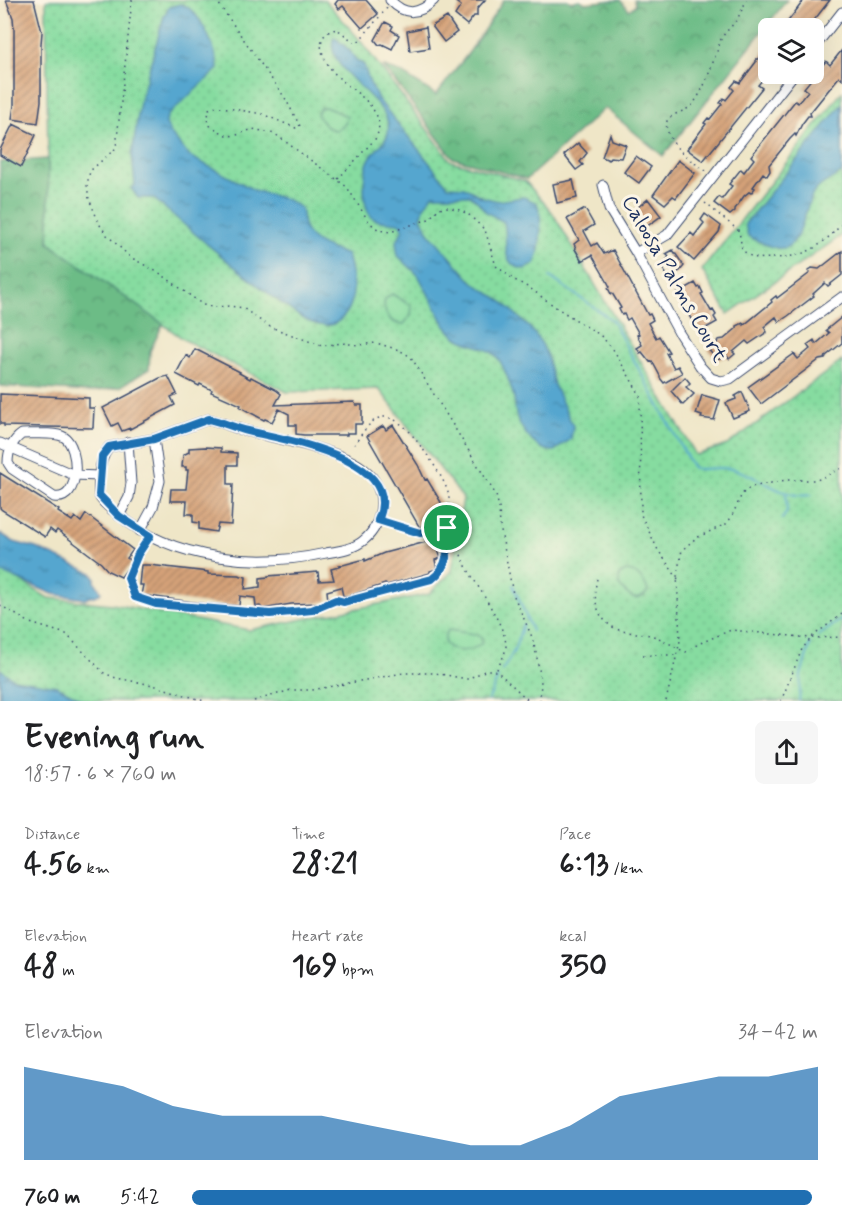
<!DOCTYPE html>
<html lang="en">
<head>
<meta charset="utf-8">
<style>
	:root { --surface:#fff; --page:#f6f6f6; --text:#202124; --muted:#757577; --accent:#1f6fb2 }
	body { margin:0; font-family:Mynerve,sans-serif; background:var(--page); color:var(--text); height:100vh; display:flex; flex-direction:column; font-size:22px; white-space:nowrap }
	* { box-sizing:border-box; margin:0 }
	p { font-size:20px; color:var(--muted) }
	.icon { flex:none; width:33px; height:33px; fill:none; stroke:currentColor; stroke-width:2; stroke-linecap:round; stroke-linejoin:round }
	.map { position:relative; height:701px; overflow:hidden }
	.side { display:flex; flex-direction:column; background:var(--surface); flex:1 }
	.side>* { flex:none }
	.tools { position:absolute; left:758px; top:18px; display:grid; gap:12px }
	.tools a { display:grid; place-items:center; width:66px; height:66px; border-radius:9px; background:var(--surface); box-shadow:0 6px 24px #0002; font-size:30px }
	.pin { position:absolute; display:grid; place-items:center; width:51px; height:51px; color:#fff; margin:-26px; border:3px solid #fff; border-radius:50%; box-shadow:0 2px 6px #0007 }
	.round { display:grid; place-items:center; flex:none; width:63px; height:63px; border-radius:9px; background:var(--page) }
	.headline { display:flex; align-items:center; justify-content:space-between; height:102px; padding:0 24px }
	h1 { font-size:33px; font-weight:700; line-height:45px }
	.stats { display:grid; grid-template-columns:repeat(3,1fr); gap:9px; height:102px; padding:6px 24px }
	.stats div { display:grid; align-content:center }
	.stats b { font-size:30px; font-weight:700 }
	.stats small { font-size:16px; font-weight:400 }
	.stats p { font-size:16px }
	.chart { height:168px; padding:12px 24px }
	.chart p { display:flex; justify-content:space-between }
	.chart svg { width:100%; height:108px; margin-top:6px; fill:var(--accent); opacity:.7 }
	ul { padding:0 24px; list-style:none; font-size:20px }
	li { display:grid; grid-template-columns:96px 72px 1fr; align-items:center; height:45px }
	li i { height:15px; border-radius:8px; background:var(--accent) }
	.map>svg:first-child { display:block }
	.grass { fill:url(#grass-dots); stroke:#50867f; stroke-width:1.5 }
	.forest { fill:url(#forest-crowns); stroke:#447672; stroke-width:1.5 }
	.pitch { fill:#86dca0; stroke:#50867f; stroke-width:1.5 }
	.water { fill:url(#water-ripples); stroke:#386a96; stroke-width:1.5 }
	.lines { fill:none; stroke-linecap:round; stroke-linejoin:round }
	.stream { stroke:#54a6cf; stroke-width:2 }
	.building { fill:url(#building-hatch) }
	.minor-casing { stroke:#3b4a6e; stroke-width:11 }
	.path { stroke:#3b4a6e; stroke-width:1.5; stroke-dasharray:1.5 4.5; stroke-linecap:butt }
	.minor { stroke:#fff; stroke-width:9 }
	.route-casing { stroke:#fff; stroke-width:12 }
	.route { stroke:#1f6fb2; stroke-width:8 }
	.labels { text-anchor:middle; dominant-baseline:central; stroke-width:6; stroke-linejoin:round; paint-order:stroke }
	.street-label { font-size:21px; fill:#1b2f5e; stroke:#fcf5e5 }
</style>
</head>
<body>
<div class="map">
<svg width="842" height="701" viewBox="0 0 842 701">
	<defs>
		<pattern id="grass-dots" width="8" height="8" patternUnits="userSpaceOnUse" patternTransform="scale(1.5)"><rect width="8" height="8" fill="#86dca0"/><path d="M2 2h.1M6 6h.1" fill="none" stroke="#73bd8c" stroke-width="1.8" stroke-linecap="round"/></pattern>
		<pattern id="forest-crowns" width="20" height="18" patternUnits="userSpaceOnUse" patternTransform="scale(1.5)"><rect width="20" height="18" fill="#6cbc86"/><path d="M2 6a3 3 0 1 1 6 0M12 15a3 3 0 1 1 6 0" fill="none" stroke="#589971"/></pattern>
		<pattern id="water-ripples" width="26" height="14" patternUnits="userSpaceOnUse" patternTransform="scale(1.5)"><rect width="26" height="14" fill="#54a6cf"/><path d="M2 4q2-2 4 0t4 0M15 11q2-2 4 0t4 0" fill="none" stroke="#4588ab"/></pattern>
		<pattern id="building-hatch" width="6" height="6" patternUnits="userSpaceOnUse" patternTransform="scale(1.5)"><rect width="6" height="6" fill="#d5a278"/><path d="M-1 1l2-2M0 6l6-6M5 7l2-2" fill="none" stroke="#ac8466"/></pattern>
	</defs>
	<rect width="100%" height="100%" fill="#fcf5e5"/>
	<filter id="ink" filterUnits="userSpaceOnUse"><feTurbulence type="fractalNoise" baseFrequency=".0167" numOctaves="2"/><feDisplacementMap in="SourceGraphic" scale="12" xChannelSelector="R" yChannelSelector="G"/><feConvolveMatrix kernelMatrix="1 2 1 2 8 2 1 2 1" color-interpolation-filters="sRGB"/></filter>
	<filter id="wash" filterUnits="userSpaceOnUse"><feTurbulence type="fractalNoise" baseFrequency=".008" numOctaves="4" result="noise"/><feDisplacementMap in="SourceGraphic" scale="24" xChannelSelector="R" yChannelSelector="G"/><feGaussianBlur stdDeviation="1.35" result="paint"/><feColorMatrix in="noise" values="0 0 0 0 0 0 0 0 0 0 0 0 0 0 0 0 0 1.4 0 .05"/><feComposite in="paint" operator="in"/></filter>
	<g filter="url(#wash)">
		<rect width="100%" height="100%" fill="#efe6c7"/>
		<path class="grass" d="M46,0H325L359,39L451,161L525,181L552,212L696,455L727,445L842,361V701H0V568L48,598L112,604L249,630L429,594L452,571L463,498L379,389L287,392L185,340L49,243Z
			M842,92V235L728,314L702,270Z"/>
		<path class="forest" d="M504,0H567L572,2L580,0L585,3L620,0L629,10L635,5L634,0H787L663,156L605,108L527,179L453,158L384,67L400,72L436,95L470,51Z
			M48,159L49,243L163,324L150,351L149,369L120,387L91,392L0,386V162Z"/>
		<path class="pitch" d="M325,107L347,116L345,124L336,130C328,130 320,121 317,114L320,108Z
			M392,294L412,306L411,315L404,324C390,325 382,312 385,299Z
			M626,571C637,571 645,581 648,591C637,606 628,596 619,585V575Z
			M449,630L474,634L481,637L482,643C471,652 456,654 445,644V634Z"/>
		<path class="water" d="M180,4C200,8 217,51 218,69L167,116L166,123L170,133L189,156L256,191L286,199L301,208C302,214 303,225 306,231C314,245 333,249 347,255C353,277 360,307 337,322C332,325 326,326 320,325C304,322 290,309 277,300C234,268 194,233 153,198H138L131,188L135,185L132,155L140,102L164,16L169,7Z
			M334,37L349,50L356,60L364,65L369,81L378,99L448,186L464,187L482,197L498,201L524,197L537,203C543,218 541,249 535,264L524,269C498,265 509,239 504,222L486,212L478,202L470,195H433L425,205L421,218L430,234L469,278L478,286L503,302L532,330L542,344L547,356L554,385L573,426L571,439L554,451C538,452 524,434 518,420C515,414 515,405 514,398C512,388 507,376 503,367C493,344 476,349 458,338C453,335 449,330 445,325L418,275L398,256L396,243L403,229L401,224C393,221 382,223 374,219C361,210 363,175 368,162C374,147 392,142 388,123C382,95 322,67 334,37Z
			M842,104V172C833,179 823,182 815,191C803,205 803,253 777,248C768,247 760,241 751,238L748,236L745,224Z
			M0,533L14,542L36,548L92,573L95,577V582L101,591L100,594L85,599L53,594L0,572Z
			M0,669L14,679L57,686L85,701H0Z"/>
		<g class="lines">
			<path class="stream" d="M550,277L612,320L693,468L698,469C710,469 724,466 736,470C764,478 780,499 812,495
				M782,519L787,512L786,495
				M513,585L532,631
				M818,636L842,619
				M502,671L514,651L523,624
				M488,701L498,677
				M799,701L801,675L810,644"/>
		</g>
		<g id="blocks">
			<path class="building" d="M6,0H34L42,32L41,44V101L38,123L12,119L14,105V29L13,18Z
				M338,0H366L378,14L362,28L343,6L339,9L335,4Z
				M453,0H485L477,9V16H474L467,25L455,15L461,6Z
				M804,0H830L808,28H783Z
				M447,17L457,32L444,42L432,26Z
				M385,22L393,26L391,30L399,35L392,49L382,44L379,45L375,40Z
				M426,27L429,48L410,51L407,31Z
				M768,46V73L758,85L762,88L703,161L687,149L706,124L704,123L708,118L710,119L722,104L720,103L724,98L726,100L734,90L731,87L736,81L740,83L756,62V59H759Z
				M842,50V79L839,77L810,113L811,116H808L802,124L796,136L795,134L790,139L769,165L770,171L767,176L763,173L753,187L755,188L751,193L749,192L744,196L735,209V211L730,215L714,203L719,197L722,199L732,186L729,184L741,169L744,172L754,159L751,156L795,101L798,103L808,91L804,88L826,61L830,65Z
				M13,124L36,135L21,167L0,155V150Z
				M610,134L612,140L626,145L621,158L610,157L609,160L602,157Z
				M578,143L587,153L580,162L583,165L576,170L564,155Z
				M636,156L651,167L639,183L624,172Z
				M678,160L695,173L676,198L673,196L665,204L653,195Z
				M573,180L577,198L557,203L553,184Z
				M648,199L661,216L646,227L633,211Z
				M585,209L594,225L584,231L592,246L597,243L604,254L613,250L648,315L650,314L653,320L648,323L656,338L659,336L669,352L666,353L674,368L678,366L682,373L664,383L660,378V376L652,361L650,362L642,352L640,353L637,348L642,345L637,335L639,334L630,318L627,320L624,314L622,315L619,309L621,308L612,293L611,294L608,288L610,287L607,281L592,255L582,261L575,249L576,248L574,244L579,240L567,219Z
				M705,214L721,226L719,232L694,261L678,247L691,233L694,236L704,223L701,220Z
				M673,250L684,266L680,271L668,277L661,266L669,257L666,254Z
				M842,251V275L828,286L825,283L813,294L814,296L788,316L779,322L776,317L764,327L767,332L749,344L746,341L733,352L735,354L729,359L727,356L717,360L708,349L717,343L718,340L724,339L737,328V326L743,323L744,325L772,302L771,300L776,296L777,298L810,273L808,271L812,268L819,269Z
				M695,283L698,288L700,287L703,293L701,294L711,311L713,310L716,315L714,317L717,322L699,332L676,294Z
				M842,317V343L826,356L825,359L819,360L761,404L748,387L794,354L798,359L810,349L807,345L814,340L816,344L829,333L826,330Z
				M195,349L240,372L239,373L250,379L251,377L276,390L281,394L275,405L354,402L356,405H362V424H355V433H347V435H304L296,434V425H289V414L279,409L272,422L265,419L264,420L240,407L241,405L211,392L212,390L200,384L199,386L176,374L186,355L190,358Z
				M168,376L177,394L171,397L175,405L130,429V428L122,431L118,423L112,426L103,408L160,378Z
				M685,377L690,383L686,387L694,394L683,405L671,391Z
				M742,392L750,411L733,418L726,403L736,399L735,396Z
				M0,394L89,398V408H94L93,428L4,426V424H0Z
				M702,395L720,400L714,420L701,418L702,416L696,414Z
				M393,425L418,465L425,480L427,479L442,504L440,505L443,509L435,514L437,518L420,528L367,436L383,426L386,430Z
				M205,447L221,448V452L237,453V465H228V484H233L231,525L218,524L216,532L199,529V523L193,522V514H186L187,501H170L171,489H186L188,470H186V467H182L183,455L189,452V448Z
				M0,473L59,510L58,512L72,521L75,517L81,522L86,514L133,550L127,558L132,562L121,577L108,571L101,563L57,530L55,533L50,529L45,537L2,510L0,508Z
				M434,540L441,558L435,560L437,569L430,571V573L387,585L385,584L349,596H343L341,587L327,591L328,600L320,603L291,604L263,609L260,606L256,607L255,598L240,596L239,606L207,604L141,595L143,585H139L141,565H149L208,572V574L238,575L246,577L245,589L260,587V578L268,577V576L318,572L319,581L334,580L331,569L339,567V566L365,559V561L384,553Z"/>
		</g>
	</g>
	<g filter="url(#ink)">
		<use href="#blocks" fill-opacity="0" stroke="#3b4a6e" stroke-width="1.5"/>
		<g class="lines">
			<g class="minor-casing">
				<path id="minor" d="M390,0C405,16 419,15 434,0
					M813,49L842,12
					M603,185L609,209L636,253L679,333L700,366L711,378L721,381L730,379L842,297
					M636,253L667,235L794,74
					M209,419C221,422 232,427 243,430C273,438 342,450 364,469C374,477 382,491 381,505C380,518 375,531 364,540C354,549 338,551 326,553C258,568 173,561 118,514C112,510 101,502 99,495C98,490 99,481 99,476C100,465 102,456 109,447L154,439Z
					M22,434C32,434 56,432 64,437C80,447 81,502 54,497L12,469L8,463C8,451 12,441 22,434Z
					M0,443L74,475L99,476
					M119,516L129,497L131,483L128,442
					M140,531L153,507L160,481L154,439"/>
			</g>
			<path class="path" d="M132,0L116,148L90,171L87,185L89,199L100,225L107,235L130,257L161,274L203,305L212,307L230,306L243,308L268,326L322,346L342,343L358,345L376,343L399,350L411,357L496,495L499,508L500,526L513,594L532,637L536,653L541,680L540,701
				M216,0L285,98L300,126L296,128L262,114L216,106L209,109L208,117L209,125L226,135L234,136L253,129L275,134L347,187L369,222L379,230L390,232L429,219L439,208L446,207L457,209L468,214L485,230L496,266L513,279L531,289L557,308L600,335L613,349L640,395L641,515L658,550L678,579
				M706,171C689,159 668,146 666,123C671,112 685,113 692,105C705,90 711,66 718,49C720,34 730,30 737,19C741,13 743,6 747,0
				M338,179L376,138C380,129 380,119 374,111C365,96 349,88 337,76C323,62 310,34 337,29L354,42H358L387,8
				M705,203L739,231L742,249C750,259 760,259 772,258C806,257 819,248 842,224
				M387,523L424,534L442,528L453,529C461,537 458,550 463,560C472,580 505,623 506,645C506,654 500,663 496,671
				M146,542L128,578L135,597L156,604L270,613L312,610L336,600L344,602L432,579L441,572L447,557L449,497C446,478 422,448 410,432C382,404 371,419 353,447
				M597,579C592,599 597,622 619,630C631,634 644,632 656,637C667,641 675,648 686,652L698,644L731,630L811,638L842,637
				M0,605L30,623L66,634L104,673L116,678L153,685L204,701
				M643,655H675
				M254,701L291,690H312L403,673H435L467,679L487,670H493L500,674L529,701
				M666,701L680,641L677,574L682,550L696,538L726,524L731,518L742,494L751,487L786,480H817L842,468
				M781,701L802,649L813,636L842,614"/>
			<use href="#minor" class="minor"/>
		</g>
	</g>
	<g class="lines" filter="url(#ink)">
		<g class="route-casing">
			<path id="route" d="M209,419C222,422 235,428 248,431C286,440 406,459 378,520L420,533L447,528C448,547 450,566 432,579L344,602L336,600L312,610L270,614L156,604L135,597L128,578L138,554L150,536L119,516L99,495L102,456L109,447L154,439Z"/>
		</g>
		<use href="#route" class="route"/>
	</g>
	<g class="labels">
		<g class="street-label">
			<text transform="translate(674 279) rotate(60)">Caloosa Palms Court</text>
		</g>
	</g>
</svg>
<div class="tools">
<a><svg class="icon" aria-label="layers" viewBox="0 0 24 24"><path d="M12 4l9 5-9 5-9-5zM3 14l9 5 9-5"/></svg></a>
</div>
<div class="pin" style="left:447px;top:528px;background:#1e9e55"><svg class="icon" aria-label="arrive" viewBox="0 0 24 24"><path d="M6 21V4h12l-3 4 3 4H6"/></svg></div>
</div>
<section class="side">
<div class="headline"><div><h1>Evening run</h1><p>18:57 · 6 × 760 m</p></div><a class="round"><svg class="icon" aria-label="share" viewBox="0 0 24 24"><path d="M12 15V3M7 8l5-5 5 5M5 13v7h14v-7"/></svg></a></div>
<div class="stats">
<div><p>Distance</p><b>4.56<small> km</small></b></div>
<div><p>Time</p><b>28:21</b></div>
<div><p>Pace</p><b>6:13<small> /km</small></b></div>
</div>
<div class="stats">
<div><p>Elevation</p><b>48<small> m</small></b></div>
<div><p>Heart rate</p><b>169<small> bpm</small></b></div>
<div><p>kcal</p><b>350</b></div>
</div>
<div class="chart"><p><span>Elevation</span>34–42 m</p>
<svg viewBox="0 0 160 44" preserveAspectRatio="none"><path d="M0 44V6L10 10L20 14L30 22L40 26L50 26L60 26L70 30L80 34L90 38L100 38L110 30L120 18L130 14L140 10L150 10L160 6V44z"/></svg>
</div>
<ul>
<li><b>760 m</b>5:42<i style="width:99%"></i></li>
</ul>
</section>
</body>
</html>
